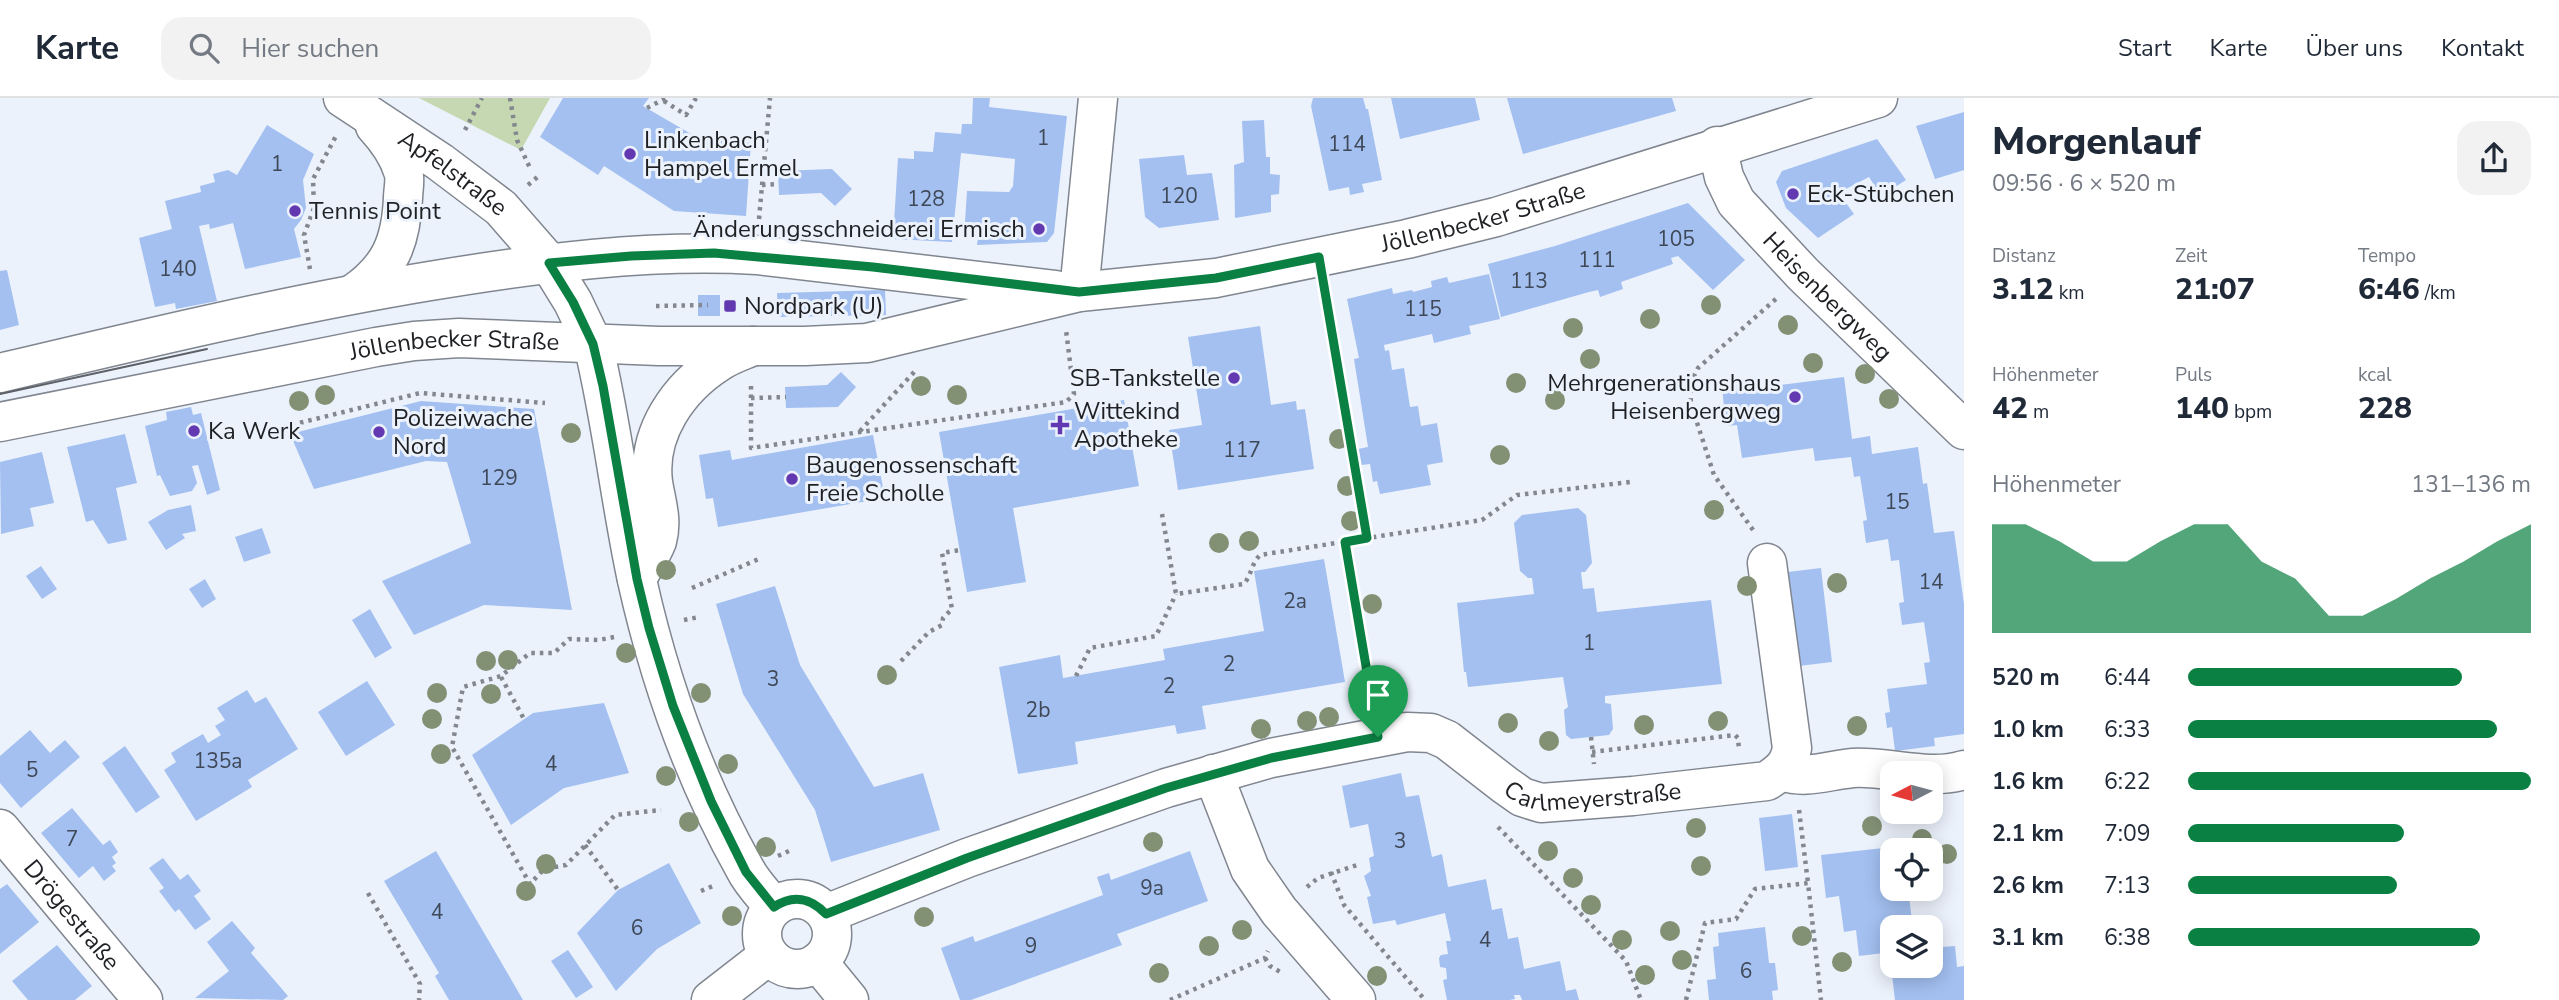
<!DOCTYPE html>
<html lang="de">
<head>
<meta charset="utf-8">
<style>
	:root { --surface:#fff; --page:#f2f2f3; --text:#1f2937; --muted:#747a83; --line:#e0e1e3; --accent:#0b8043 }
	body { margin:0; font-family:"Nunito Sans",sans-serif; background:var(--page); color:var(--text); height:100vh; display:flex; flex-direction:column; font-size:26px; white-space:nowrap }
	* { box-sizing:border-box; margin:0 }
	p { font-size:23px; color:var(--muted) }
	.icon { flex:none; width:38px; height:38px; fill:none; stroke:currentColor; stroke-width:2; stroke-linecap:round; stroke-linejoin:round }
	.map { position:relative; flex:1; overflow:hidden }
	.drawer { display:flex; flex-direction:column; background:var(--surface); width:595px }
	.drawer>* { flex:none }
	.needle { width:46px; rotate:264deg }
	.fabs { position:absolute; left:1880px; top:663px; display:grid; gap:14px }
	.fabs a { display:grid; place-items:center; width:63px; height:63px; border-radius:14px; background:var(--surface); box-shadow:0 4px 18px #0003; font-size:35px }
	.pin { position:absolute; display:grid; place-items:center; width:60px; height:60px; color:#fff; margin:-72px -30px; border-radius:50% 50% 50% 0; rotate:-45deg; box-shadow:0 0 7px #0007 }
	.pin .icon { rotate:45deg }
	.round { display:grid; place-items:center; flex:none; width:74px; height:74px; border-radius:21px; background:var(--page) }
	.summary { display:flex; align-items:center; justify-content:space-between; height:119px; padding:0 28px }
	h1 { font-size:38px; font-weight:800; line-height:52px }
	.stats { display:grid; grid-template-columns:repeat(3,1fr); gap:10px; height:119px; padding:7px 28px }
	.stats div { display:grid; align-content:center }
	.stats b { font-size:30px; font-weight:800 }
	.stats small { font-size:19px; font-weight:400 }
	.stats p { font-size:19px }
	.chart { height:196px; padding:14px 28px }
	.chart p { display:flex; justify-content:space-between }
	.chart svg { width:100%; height:126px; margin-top:7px; fill:var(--accent); opacity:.7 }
	ul { padding:0 28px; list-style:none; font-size:23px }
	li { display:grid; grid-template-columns:112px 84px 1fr; align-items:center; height:52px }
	li i { height:18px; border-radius:9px; background:var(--accent) }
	header { display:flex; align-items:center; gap:42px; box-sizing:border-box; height:98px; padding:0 35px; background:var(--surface); border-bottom:2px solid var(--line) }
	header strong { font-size:33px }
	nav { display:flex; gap:38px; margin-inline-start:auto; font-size:24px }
	.search { width:490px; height:63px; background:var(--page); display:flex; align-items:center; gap:18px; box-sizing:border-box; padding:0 24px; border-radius:21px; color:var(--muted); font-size:26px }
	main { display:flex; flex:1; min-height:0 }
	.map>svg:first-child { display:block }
	.park { fill:#c6d8b1 }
	.building { fill:#a3c0f1 }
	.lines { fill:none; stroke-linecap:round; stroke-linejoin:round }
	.minor-casing { stroke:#80868f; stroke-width:41 }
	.tertiary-casing { stroke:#80868f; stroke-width:41 }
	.secondary-casing { stroke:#80868f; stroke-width:41 }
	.path { stroke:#83878e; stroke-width:4.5; stroke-dasharray:3.5 5; stroke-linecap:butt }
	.minor { stroke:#fff; stroke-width:38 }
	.tertiary { stroke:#fff; stroke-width:38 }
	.secondary { stroke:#fff; stroke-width:38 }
	.tram { stroke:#5d6167; stroke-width:2 }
	.tree { fill:#829074 }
	.route-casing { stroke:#fff; stroke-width:14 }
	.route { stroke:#0b8043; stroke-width:9 }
	.poi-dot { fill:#6339b1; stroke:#ecf2fc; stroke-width:2.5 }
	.labels { text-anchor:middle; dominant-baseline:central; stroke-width:6; stroke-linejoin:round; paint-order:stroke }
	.number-label { font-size:21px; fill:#3f4857 }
	.poi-label { font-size:24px; fill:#1e2024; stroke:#ecf2fc; text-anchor:start }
	.street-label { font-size:24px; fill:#1e2024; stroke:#ecf2fc }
</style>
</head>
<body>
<header>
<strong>Karte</strong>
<div class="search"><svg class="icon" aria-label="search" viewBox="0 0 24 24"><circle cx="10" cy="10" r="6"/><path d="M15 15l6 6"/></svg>Hier suchen</div>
<nav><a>Start</a><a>Karte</a><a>Über uns</a><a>Kontakt</a></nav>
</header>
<main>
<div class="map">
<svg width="1964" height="902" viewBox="0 0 1964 902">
	<rect width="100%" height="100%" fill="#ecf2fc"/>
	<path class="park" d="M419,0H550L521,52Z"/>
	<path class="building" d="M563,0H649L643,8L698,40L751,45L746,118L674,113L604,68L598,77L540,39Z
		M973,0H990L989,9L1067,18L1054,135L1047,144L977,147L980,125L965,124L967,93L1009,94L1013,88L1015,61L961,55L952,144L893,141L898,60L914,61V53L933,54L935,34L961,36L962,26H972Z
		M1313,0H1363L1366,11H1368L1382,82L1362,86L1364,94L1350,97L1349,89L1329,93L1311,8Z
		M1391,0H1475L1480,22L1400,41Z
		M1507,0H1672L1676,13L1523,56Z
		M1964,14V72L1935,81L1916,28Z
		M1264,22L1266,59H1270V76L1280,77L1279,96L1271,97V114L1235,120L1234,67L1244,64L1242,23Z
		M267,27L314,56L303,82L306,110L301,122L294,131L301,159L245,171L233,125L210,131L209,126L199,128L217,203L176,211L175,205L155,209L139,140L172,131L165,103L201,94L200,88L215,84L213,76L228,72L237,77Z
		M1877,41L1906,82L1881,98L1869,79L1844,92L1846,105L1854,116L1818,140L1786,110L1776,84L1782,73Z
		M1184,57L1187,77L1212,75L1219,122L1159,130L1145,119L1139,61Z
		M832,71L852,91L835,108L821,95L779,97L778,73Z
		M1688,105L1745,162L1713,192L1678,158L1671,160L1673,166L1621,184L1623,191L1600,199L1598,192L1589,194L1501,219L1488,166L1555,148Z
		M7,172L19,227L0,232V173Z
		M1489,176L1500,221L1469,228L1471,236L1434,245L1432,236L1384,247L1385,253L1389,252L1392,272L1404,270L1410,309L1418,308L1421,328L1437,325L1443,364L1427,367L1431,387L1380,396L1377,383L1373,384L1370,366L1361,367L1358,351L1368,349L1354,261L1359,260L1347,201L1392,190L1393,196L1412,192L1413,194L1432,189L1431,183L1447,179L1449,185Z
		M885,192L886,217L778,219L777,195Z
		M698,197H720V218H698Z
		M1260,228L1271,307L1296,303L1297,312L1305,311L1314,371L1178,392L1169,332L1202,327L1188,239Z
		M841,274L856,289L838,309L786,310L785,289L827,287Z
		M1844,279L1852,341L1870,338L1872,356L1918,349L1923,386L1927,385L1934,435L1954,433L1964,506V636L1934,640L1935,648L1895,653L1892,629L1887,630L1885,615L1890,614L1887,591L1927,586L1924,565L1930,564L1924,524L1902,527L1899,505L1904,504L1899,462L1891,463L1888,441L1866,445L1863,423L1867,422L1860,378L1854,379L1851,359L1815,363L1813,350L1742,360L1737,327L1726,328L1722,289L1770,283L1771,288Z
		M1124,302L1139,388L1013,410L1026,484L967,494L939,334Z
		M421,303L534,311L572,512L484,507L414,537L382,483L471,445L447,364L426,363L314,391L290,336Z
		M191,309L193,317L201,315L220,392L207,397L198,367L192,368L197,385L192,393L170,398L160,377L157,378L145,328L167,322L166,314Z
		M125,336L137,385L116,390L127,442L108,446L93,422L86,424L67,349Z
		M873,337L885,400L718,429L713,400L706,401L699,357L730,352L732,362Z
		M42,354L54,405L30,410L34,428L1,436L0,364Z
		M191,407L196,433L182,436L185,440L166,452L148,424L168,412Z
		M1578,410L1586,417L1592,465L1585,474H1581L1583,491L1594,490L1597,514L1711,502L1722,586L1605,598V605L1611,606L1613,631L1609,637L1571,641L1566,637L1564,612L1568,609L1563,579L1468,589L1466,574H1464L1457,505L1534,496L1532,480H1528L1520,473L1514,425L1522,417Z
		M262,430L271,455L244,464L235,439Z
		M1324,461L1345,584L1202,608L1206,631L1177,636L1175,627L1075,644L1078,666L1018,676L999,569L1060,557L1063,580L1165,562L1163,551L1264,533L1254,473Z
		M41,468L57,491L42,501L26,478Z
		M1821,470L1832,564L1799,568L1788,474Z
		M205,481L216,501L202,510L189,491Z
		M775,488L800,567L874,689L923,675L940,732L831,764L815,712L743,596L716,506Z
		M370,511L392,550L375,560L352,522Z
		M367,583L395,627L346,658L318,614Z
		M247,592L255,605L266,599L298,651L248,682L252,689L196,723L164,672L176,664L171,655L187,645L203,636L208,645L221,637L215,628L225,622L217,610Z
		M604,605L629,675L564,690L511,727L472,657L533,615Z
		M30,632L50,655L65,642L80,659L21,710L0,685V658Z
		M125,648L160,699L136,715L102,665Z
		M1401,675L1406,699L1419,697L1432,759L1442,756L1448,789L1486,781L1492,812L1502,810L1508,841L1518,839L1524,871L1560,863L1566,893L1576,891L1579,902H1522L1520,897H1514L1515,901L1510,902H1447L1443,882L1447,881L1446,870L1440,869L1439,860L1441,857L1448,856L1446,843H1451L1445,815L1397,827L1395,822L1373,826L1367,799L1371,798L1364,778L1371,773L1369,760L1374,758L1368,726L1350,730L1342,688Z
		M72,710L103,747L110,742L118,754L112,759L116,765L112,768L116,773L104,783L93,768L79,780L41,735Z
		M1792,716L1798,769L1765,773L1759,720Z
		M1883,750L1885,774H1892V791H1895L1896,799L1909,798L1912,823L1919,822L1920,830H1892V854L1859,858L1856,832L1844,834L1839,798L1826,800L1821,757Z
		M436,753L490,845L523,902H449L435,878L439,875L384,783Z
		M1190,753L1208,803L1117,836L1122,847L971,902H960L941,850L973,838L975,844L1103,797L1097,779L1109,775L1111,782Z
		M163,760L180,782L188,776L201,793L194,798L211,821L195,832L179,811L175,814L159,793L164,790L149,770Z
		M669,765L701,825L657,851L616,893L577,835L618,792Z
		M7,786L39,824L0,856V791Z
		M232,823L255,850L251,855L288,898L283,902L195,900L229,873L207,844Z
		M1765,829L1769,865H1775L1778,892L1772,893L1773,902H1709L1707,882L1716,881L1713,849L1719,848L1718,835Z
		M57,847L92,888L75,902H28L12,883Z
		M1955,848L1957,869L1964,868V902H1895L1891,868H1930V850Z
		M568,852L593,889L576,900L551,863Z"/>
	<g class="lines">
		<g class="minor-casing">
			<g id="minor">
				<path id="s1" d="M1717,48L1724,79L1736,104L1803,176L1964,332"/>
				<path d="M1079,194L1098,0"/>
				<path d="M593,246C612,324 620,403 637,482C659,581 695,682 745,771C752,785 764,797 774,809"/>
				<path d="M637,481C643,469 652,456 657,443C663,422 656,404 653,384C647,335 678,290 719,264C729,257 742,253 753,248"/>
				<path d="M1782,673C1805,682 1829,672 1853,670C1889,668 1929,683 1964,672"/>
				<path d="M1213,676L1250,771L1279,813L1356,902"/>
				<path id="s2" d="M0,731L143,902"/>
				<circle cx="797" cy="836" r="35"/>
				<path id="s3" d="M826,816L967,760L1166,690L1271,660L1407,634L1431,635L1447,642L1505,687L1522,699L1541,705L1633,698L1767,683C1782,673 1789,667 1792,650L1767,465"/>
				<path d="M818,864L849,902"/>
				<path d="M711,902L769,857"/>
			</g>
		</g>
		<g class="tertiary-casing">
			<g id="tertiary">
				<path id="s4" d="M343,0L440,64L501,110L549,165"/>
				<path d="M353,196C390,171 401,144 403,100C403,92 406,81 403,73C398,57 386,40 375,28"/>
			</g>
		</g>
		<g class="secondary-casing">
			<g id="secondary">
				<path d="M549,165L573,204L593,246"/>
				<path d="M0,275C143,241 285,207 430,183C538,165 647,151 757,157L1056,192"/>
				<path id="s5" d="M0,324L376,249L414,243L459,240L659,248H805L867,245L1079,194L1216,180L1407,141L1496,119L1878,0"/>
			</g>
		</g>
		<path class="path" d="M510,0L517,42L530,70
			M664,3L686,17L696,0
			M647,10L666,0
			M465,32L482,0
			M528,87L541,76
			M762,87L779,86
			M314,110L365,116
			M759,121L770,0
			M310,171L304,137L314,110L313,81L336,38
			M1325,192L1367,440
			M656,208L708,207
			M751,288V350L1066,304L1074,296L1066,232
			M751,300L786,299
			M267,333L420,295L545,305
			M860,333L916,272
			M1162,416L1176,496L1244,486C1252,476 1251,466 1260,457L1482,422L1517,397L1630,384
			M1753,432L1714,377L1691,306L1690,286L1698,270L1777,200
			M1345,444L1372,604
			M692,490L761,460
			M684,522L699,519
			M614,539L599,542L569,541L554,555H530L501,578L463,589L452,649L530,786L544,771L566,767L615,717L661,712
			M901,563L929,534L942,527L943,520L952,511L942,455L960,452
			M1076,578L1090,550L1156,538L1176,496
			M501,579L524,621
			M1591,639L1594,666
			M1592,654L1735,637L1738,640L1739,652
			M1799,712L1808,785
			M1498,729L1626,863L1641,902
			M585,747L618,792
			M778,758L791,752
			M1331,774L1344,807L1425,902
			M1307,789L1318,780L1360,766
			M701,793L713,788
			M368,795L420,886L419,902
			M1265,860L1270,868L1282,875
			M1170,902L1265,860L1268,853
			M1686,902L1705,825L1736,821L1755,791L1808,785L1821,902"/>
		<use href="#minor" class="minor"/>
		<use href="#tertiary" class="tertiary"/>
		<use href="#secondary" class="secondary"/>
		<path class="tram" d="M0,296L207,251"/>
	</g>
	<g class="tree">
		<circle cx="1711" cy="207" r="10"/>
		<circle cx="1650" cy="221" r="10"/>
		<circle cx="1788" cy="227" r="10"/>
		<circle cx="1573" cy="230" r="10"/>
		<circle cx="1590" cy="261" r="10"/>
		<circle cx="1813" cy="265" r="10"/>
		<circle cx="1865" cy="276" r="10"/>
		<circle cx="1516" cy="285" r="10"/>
		<circle cx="921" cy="288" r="10"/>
		<circle cx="325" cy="297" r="10"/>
		<circle cx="957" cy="297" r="10"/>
		<circle cx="1889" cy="301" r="10"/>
		<circle cx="1555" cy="302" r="10"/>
		<circle cx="299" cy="303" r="10"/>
		<circle cx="571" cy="335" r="10"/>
		<circle cx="1339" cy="341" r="10"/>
		<circle cx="1500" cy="357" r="10"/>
		<circle cx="1347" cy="388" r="10"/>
		<circle cx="1714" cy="412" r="10"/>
		<circle cx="1351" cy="423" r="10"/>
		<circle cx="1249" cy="443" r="10"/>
		<circle cx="1219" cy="445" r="10"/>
		<circle cx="666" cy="472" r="10"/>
		<circle cx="1837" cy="485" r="10"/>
		<circle cx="1747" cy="488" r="10"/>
		<circle cx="1372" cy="506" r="10"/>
		<circle cx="626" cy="555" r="10"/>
		<circle cx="508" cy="562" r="10"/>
		<circle cx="486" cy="563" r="10"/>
		<circle cx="887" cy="577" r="10"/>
		<circle cx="437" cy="595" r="10"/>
		<circle cx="701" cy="595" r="10"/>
		<circle cx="491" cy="596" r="10"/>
		<circle cx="1386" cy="597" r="10"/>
		<circle cx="1329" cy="619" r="10"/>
		<circle cx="432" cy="621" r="10"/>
		<circle cx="1307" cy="623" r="10"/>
		<circle cx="1718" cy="623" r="10"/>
		<circle cx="1508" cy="625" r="10"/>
		<circle cx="1644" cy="627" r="10"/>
		<circle cx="1857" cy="628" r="10"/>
		<circle cx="1261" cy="631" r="10"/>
		<circle cx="1549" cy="643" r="10"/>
		<circle cx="441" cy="656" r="10"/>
		<circle cx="728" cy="666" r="10"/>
		<circle cx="666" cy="678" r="10"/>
		<circle cx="689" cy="724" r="10"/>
		<circle cx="1872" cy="728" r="10"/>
		<circle cx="1696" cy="730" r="10"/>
		<circle cx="1922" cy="741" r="10"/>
		<circle cx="1153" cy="744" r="10"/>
		<circle cx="766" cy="749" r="10"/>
		<circle cx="1548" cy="753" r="10"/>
		<circle cx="1947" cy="756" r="10"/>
		<circle cx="546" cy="766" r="10"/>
		<circle cx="1701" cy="768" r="10"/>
		<circle cx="1573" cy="780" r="10"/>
		<circle cx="526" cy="793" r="10"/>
		<circle cx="1591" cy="807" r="10"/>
		<circle cx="732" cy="818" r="10"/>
		<circle cx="924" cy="819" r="10"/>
		<circle cx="1242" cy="832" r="10"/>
		<circle cx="1670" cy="833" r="10"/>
		<circle cx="1802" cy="838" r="10"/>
		<circle cx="1622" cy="842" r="10"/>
		<circle cx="1209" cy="848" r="10"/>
		<circle cx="1682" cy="862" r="10"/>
		<circle cx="1842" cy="864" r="10"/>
		<circle cx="1159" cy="875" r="10"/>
		<circle cx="1645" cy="877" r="10"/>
		<circle cx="1377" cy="878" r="10"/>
	</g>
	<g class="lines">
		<g class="route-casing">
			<path id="route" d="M714,155L873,169L1079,194L1216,180L1319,159L1367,440L1345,444L1378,639L1271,660L1166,690L967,760L826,816C811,800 793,796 774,809L746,774L711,703L673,608L649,530L637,481L603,288L593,246L573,204L549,165L631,158Z"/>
		</g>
		<use href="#route" class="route"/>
	</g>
	<g class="poi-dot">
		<circle cx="630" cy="56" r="7"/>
		<circle cx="1793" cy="96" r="7"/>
		<circle cx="295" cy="113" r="7"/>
		<circle cx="1039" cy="131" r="7"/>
		<rect x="723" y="201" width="14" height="14" rx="3.5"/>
		<circle cx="1234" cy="280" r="7"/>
		<circle cx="1795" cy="299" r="7"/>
		<path d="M1056.5 316.5h7v7h7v7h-7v7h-7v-7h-7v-7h7z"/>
		<circle cx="194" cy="333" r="7"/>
		<circle cx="379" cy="334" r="7"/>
		<circle cx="792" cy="381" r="7"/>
	</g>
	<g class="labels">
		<g class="number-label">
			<text x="1043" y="40">1</text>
			<text x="1347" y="46">114</text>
			<text x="277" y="66">1</text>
			<text x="1179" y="98">120</text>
			<text x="926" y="101">128</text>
			<text x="1676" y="141">105</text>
			<text x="1597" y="162">111</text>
			<text x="178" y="171">140</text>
			<text x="1529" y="183">113</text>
			<text x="1423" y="211">115</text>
			<text x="1242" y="352">117</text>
			<text x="499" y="380">129</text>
			<text x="1897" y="404">15</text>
			<text x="1931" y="484">14</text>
			<text x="1295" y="503">2a</text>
			<text x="1589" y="545">1</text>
			<text x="1229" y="566">2</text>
			<text x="773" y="581">3</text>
			<text x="1169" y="588">2</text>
			<text x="1038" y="612">2b</text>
			<text x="218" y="663">135a</text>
			<text x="551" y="666">4</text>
			<text x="32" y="672">5</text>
			<text x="72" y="741">7</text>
			<text x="1400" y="743">3</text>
			<text x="1152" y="790">9a</text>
			<text x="437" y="814">4</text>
			<text x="637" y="830">6</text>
			<text x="1485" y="842">4</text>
			<text x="1031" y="848">9</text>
			<text x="1746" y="873">6</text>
		</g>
		<g class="poi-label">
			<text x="644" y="42">Linkenbach<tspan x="644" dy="28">Hampel Ermel</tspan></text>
			<text x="1807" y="96">Eck-Stübchen</text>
			<text x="309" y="113">Tennis Point</text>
			<text x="1025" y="131" text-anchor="end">Änderungsschneiderei Ermisch</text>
			<text x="744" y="208">Nordpark (U)</text>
			<text x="1220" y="280" text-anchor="end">SB-Tankstelle</text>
			<text x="1781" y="285" text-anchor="end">Mehrgenerationshaus<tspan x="1781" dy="28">Heisenbergweg</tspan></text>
			<text x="1074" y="313">Wittekind<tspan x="1074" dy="28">Apotheke</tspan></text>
			<text x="393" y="320">Polizeiwache<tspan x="393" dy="28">Nord</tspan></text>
			<text x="208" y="333">Ka Werk</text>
			<text x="806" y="367">Baugenossenschaft<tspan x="806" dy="28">Freie Scholle</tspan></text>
		</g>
		<g class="street-label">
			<text stroke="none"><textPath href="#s4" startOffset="133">Apfelstraße</textPath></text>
			<text stroke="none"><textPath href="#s5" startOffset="1505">Jöllenbecker Straße</textPath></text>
			<text stroke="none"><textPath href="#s1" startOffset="191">Heisenbergweg</textPath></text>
			<text stroke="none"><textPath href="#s5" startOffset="462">Jöllenbecker Straße</textPath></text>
			<text stroke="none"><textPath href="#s3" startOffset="817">Carlmeyerstraße</textPath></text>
			<text stroke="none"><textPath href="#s2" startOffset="112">Drögestraße</textPath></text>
		</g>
	</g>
</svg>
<div class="fabs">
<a><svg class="needle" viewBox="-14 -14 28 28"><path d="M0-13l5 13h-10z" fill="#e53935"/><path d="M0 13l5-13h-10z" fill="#747a83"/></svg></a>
<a><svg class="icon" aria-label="locate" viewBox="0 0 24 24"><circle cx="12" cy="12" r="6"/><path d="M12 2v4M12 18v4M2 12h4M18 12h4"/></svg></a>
<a><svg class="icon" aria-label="layers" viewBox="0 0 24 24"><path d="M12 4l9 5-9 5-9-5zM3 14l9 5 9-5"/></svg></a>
</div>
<div class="pin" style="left:1378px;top:639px;background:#1e9e55"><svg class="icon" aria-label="arrive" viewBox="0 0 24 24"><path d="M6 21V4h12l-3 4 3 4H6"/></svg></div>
</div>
<section class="drawer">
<div class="summary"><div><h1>Morgenlauf</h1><p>09:56 · 6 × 520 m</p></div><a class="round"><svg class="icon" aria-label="share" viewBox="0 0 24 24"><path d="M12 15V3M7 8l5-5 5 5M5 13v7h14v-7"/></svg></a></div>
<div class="stats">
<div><p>Distanz</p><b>3.12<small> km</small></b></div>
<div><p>Zeit</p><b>21:07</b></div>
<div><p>Tempo</p><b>6:46<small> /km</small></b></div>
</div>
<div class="stats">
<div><p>Höhenmeter</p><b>42<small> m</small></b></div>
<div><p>Puls</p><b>140<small> bpm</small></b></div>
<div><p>kcal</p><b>228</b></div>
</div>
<div class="chart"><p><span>Höhenmeter</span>131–136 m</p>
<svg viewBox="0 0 160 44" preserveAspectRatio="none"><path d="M0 44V6L10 6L20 12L30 19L40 19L50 12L60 6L70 6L80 19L90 25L100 38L110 38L120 32L130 25L140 19L150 12L160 6V44z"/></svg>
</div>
<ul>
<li><b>520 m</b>6:44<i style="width:80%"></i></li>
<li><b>1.0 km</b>6:33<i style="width:90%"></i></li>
<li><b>1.6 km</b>6:22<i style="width:100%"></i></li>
<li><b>2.1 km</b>7:09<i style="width:63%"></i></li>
<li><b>2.6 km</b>7:13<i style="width:61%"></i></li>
<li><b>3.1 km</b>6:38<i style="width:85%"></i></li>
</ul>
</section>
</main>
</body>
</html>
